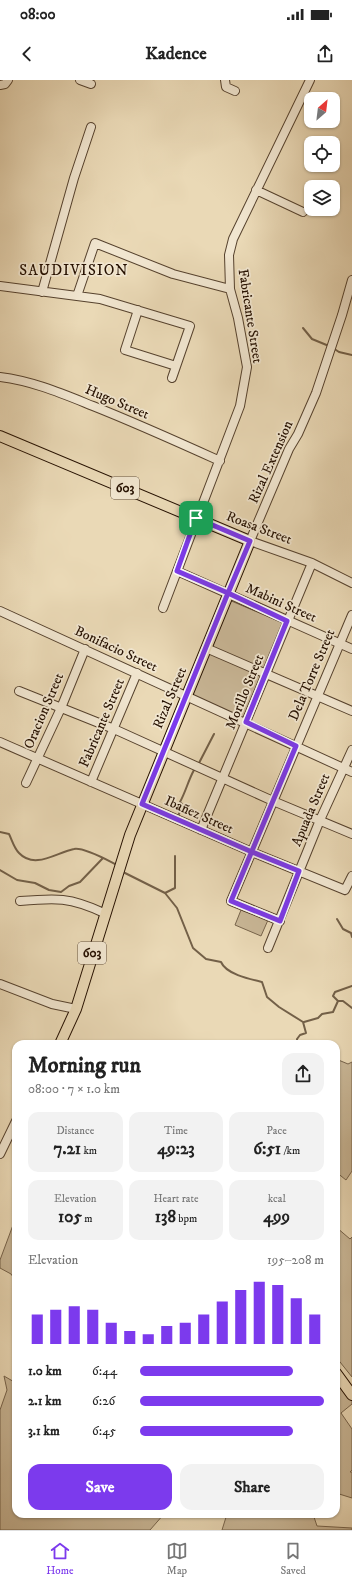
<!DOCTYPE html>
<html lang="en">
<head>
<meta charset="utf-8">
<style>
	:root { --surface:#fff; --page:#f2f2f2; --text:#222; --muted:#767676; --line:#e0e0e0; --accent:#7c3aed }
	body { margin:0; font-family:"IM FELL DW Pica",serif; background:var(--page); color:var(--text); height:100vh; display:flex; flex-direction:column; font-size:15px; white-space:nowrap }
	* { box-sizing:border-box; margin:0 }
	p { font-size:13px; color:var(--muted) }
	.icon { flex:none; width:22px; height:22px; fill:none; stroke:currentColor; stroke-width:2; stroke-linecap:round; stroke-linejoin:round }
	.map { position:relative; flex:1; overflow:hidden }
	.details { position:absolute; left:12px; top:960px; width:328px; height:478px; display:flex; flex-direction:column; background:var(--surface); border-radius:12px; box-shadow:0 1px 3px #0004 }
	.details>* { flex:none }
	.needle { width:26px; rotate:28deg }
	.tools { position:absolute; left:304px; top:12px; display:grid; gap:8px }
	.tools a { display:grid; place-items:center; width:36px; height:36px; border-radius:8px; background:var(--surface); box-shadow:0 1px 3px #0004; font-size:20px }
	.pin { position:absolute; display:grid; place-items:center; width:34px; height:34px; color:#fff; margin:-17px; border-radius:8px; box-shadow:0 2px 6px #0006 }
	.round { display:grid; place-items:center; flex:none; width:42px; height:42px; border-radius:12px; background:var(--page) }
	.headline { display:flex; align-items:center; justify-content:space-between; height:68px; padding:0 16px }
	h1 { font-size:22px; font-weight:700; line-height:30px }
	.stats { display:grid; grid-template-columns:repeat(3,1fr); gap:6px; height:68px; padding:4px 16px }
	.stats div { display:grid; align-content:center; border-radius:10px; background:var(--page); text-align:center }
	.stats b { font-size:17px; font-weight:700 }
	.stats small { font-size:11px; font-weight:400 }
	.stats p { font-size:11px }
	.chart { height:112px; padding:8px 16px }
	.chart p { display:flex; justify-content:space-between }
	.chart svg { width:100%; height:72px; margin-top:4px; stroke:var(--accent); stroke-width:6 }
	.cta { display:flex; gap:8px; margin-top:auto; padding:8px 16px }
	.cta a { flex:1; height:46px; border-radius:12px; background:var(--accent); color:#fff; font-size:16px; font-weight:700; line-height:46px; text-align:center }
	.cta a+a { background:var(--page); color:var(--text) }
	ul { padding:0 16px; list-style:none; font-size:13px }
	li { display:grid; grid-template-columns:64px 48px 1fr; align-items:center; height:30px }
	li i { height:10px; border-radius:5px; background:var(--accent) }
	.status { display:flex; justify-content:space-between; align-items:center; height:28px; padding:0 20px; background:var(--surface); direction:ltr }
	.status svg { height:11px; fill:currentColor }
	header { display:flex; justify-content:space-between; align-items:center; height:52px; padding:0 16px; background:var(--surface); font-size:18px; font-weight:700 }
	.dock { display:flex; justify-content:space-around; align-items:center; height:56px; border-top:1px solid var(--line); background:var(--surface); font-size:11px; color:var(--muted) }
	.dock a { display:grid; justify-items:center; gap:2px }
	.dock .on { color:var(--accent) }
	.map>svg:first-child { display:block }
	.green { fill:#c9b797; stroke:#77644c }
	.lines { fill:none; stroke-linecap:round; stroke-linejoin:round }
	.stream { stroke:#736048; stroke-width:2 }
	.minor-casing { stroke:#56422e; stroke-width:10 }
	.major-casing { stroke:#251000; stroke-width:12 }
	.minor { stroke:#f1e6d0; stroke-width:8 }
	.major { stroke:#ead9b6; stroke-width:10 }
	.route-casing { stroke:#fff; stroke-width:8 }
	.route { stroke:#7c3aed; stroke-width:5 }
	.labels { text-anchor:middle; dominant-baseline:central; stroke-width:3.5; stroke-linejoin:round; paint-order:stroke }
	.shield { fill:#f1e6d0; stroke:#62503e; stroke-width:1 }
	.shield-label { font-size:13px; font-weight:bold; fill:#251000 }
	.street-label { font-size:14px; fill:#251000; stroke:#f1e6d0 }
	.neighbourhood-label { font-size:15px; letter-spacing:1px; fill:#251000; stroke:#f1e6d0 }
</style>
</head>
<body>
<div class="status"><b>08:00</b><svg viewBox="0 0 49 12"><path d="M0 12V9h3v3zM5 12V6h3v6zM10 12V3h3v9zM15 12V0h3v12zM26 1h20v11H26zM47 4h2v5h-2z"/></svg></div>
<header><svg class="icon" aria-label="back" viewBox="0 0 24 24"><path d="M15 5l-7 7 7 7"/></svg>Kadence<svg class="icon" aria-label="share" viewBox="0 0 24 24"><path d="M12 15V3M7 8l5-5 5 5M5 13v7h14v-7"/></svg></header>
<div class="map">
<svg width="352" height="1450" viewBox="0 0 352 1450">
	<rect width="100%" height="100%" fill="#ead9b6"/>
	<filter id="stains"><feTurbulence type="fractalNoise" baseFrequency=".005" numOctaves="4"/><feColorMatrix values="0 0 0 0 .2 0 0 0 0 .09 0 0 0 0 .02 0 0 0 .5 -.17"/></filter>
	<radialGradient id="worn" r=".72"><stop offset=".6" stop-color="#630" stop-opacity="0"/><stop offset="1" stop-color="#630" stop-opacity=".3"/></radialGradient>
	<path class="green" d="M229,520L283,543L246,639L191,614Z
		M241,830L268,840L261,856L235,845Z
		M336,979L348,984L352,982V1091L346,1100L336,1092Z
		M16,1137V1201L11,1194L0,1188V1180Z
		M336,1147L350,1159L352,1157V1297L336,1277Z
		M336,1295L352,1316V1324L341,1333L352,1349V1390L350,1392H352V1418L336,1413Z
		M4,1296L16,1303V1434H164L150,1450H0V1330L7,1310Z
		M227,1434H313L317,1446L352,1448V1450H222Z"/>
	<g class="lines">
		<path class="stream" d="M303,248L312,259L329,266
			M333,268L339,272L352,275
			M199,683L214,654
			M178,736L183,725L180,722C186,711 188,701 194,690
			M0,752L9,754C12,760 14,768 19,773C35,790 57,772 74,769C84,767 107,780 117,785
			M0,790L17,800L35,803L49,810L61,812L69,806L80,802L103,778
			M125,793L165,813L177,828L193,868L206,879L221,882C226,894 249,899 262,902L267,917L279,927L303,942L306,953L300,955L297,959V963
			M165,813L175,808V776
			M337,839L343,849L351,853L352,857
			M352,906L335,912L333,916L338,921H343L352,928
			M304,942L318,938L322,934L333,932L338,921"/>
		<g class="minor-casing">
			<path id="minor" d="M80,0L91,4
				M225,0L226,7L235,11
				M0,5L5,4L8,0
				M256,110L303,132
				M352,200L342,235L316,313L298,354L289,369L250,461L312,483L352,503
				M0,206L77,216L95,163L173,194L230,209
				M42,212L74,98L91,47
				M77,216L100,219L190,246L172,298
				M138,230L125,270L176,286
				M0,297C33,301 63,314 93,326C136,343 178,362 220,381
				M177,491L352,569
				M163,528L240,326L247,287L238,238L230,209L229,175L233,159L310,0
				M0,531L352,692
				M206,568L352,631
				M19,611L114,649L273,721L352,754
				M0,662L252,772L345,810L352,796
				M91,702L137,593
				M26,703L61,628L85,569
				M201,750L312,483
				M20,821C56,818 70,817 104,833
				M280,841L231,821L352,535
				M268,868L320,740L352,670
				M0,904L52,924L76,929
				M0,1074L16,1041"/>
		</g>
		<g class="major-casing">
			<path id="major" d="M0,356L250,461L130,755L76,929L60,964
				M336,1293L352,1315"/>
		</g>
		<use href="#minor" class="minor"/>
		<use href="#major" class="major"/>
	</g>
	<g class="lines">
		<g class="route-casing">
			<path id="route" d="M196,438L177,491L228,513L142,724L252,772L299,791L280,841L231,821L296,666L246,642L287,541L228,513L250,461L196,438"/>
		</g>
		<use href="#route" class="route"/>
	</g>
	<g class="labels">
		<g class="shield">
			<rect x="111" y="397" width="28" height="22" rx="3"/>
			<rect x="78" y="862" width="28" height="22" rx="3"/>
		</g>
		<g class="shield-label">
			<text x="125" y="408">603</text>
			<text x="92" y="873">603</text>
		</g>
		<g class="street-label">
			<text transform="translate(250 236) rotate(81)">Fabricante Street</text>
			<text transform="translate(117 322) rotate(23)">Hugo Street</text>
			<text transform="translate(271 382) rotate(-66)">Rizal Extension</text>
			<text transform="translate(259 448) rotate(21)">Roasa Street</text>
			<text transform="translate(281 523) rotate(24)">Mabini Street</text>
			<text transform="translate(116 569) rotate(25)">Bonifacio Street</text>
			<text transform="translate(312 595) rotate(-67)">Dela Torre Street</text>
			<text transform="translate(245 612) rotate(-68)">Morillo Street</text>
			<text transform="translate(170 618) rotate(-67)">Rizal Street</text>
			<text transform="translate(44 631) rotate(-67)">Oracion Street</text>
			<text transform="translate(102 643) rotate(-67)">Fabricante Street</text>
			<text transform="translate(311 730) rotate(-67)">Apuada Street</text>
			<text transform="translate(199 735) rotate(24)">Ibañez Street</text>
		</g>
		<g class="neighbourhood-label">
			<text x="74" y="190">SAUDIVISION</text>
		</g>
	</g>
	<rect width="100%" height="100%" filter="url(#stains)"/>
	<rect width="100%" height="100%" fill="url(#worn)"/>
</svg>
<div class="tools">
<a><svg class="needle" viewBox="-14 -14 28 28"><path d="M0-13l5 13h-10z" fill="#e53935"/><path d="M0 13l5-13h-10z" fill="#767676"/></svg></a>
<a><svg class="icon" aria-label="locate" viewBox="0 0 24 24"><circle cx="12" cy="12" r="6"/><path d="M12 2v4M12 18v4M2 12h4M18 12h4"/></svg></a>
<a><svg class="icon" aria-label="layers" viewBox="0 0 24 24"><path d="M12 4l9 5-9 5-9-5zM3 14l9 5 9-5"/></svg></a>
</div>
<div class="pin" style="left:196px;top:438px;background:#1e9e55"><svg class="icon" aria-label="arrive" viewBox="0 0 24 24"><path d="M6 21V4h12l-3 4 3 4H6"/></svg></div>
<section class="details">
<div class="headline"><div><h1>Morning run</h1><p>08:00 · 7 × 1.0 km</p></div><a class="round"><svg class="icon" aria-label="share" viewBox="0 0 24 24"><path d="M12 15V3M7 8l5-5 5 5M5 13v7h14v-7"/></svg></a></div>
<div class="stats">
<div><p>Distance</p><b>7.21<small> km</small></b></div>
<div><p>Time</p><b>49:23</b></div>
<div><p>Pace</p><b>6:51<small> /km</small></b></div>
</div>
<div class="stats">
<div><p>Elevation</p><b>105<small> m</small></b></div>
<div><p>Heart rate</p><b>138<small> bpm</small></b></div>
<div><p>kcal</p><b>499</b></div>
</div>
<div class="chart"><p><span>Elevation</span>195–208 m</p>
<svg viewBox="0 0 160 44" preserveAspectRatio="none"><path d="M5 44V26M15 44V23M25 44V21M35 44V23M45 44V31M55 44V36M65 44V38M75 44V33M85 44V31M95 44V26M105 44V18M115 44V11M125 44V6M135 44V8M145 44V16M155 44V26"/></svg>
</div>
<ul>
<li><b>1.0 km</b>6:44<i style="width:83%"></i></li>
<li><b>2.1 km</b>6:26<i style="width:100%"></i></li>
<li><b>3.1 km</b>6:45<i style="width:83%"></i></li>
</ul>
<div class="cta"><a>Save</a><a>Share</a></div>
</section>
</div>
<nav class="dock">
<a class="on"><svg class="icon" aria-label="home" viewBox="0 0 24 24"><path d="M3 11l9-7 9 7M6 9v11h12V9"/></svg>Home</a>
<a><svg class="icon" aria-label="map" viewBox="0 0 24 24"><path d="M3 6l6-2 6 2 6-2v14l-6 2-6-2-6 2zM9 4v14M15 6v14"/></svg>Map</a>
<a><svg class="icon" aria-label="saved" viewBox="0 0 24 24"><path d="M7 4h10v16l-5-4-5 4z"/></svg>Saved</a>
</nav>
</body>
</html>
